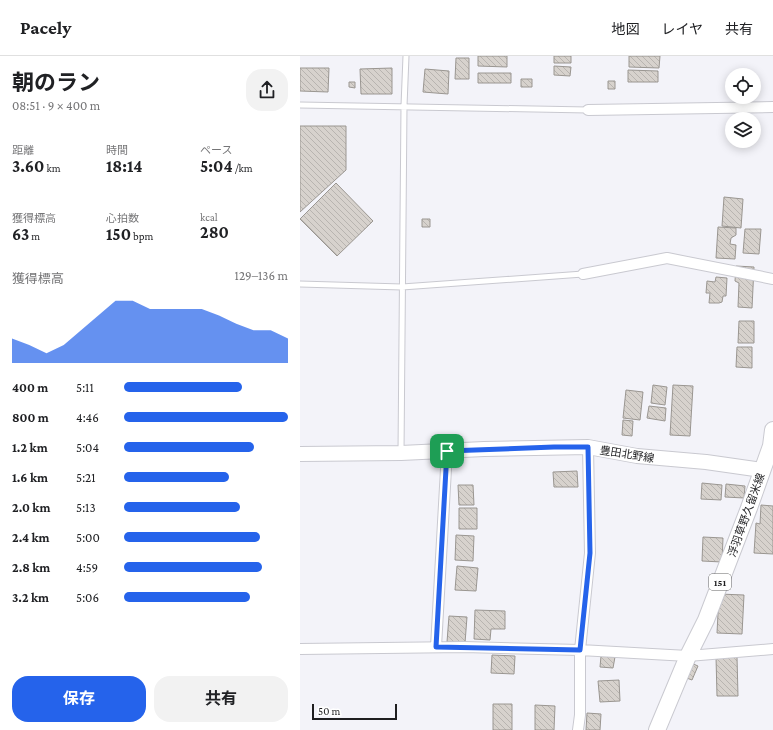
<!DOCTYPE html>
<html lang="ja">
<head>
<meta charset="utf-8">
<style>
	:root { --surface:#fff; --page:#f2f2f2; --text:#202124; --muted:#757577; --line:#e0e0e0; --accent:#2563eb }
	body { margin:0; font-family:"Crimson Pro","Noto Sans JP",serif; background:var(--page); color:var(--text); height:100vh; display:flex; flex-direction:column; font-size:15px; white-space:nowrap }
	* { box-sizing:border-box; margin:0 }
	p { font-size:13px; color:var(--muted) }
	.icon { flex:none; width:22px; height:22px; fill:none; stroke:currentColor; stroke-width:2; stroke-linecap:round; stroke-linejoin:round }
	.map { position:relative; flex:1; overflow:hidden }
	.details { display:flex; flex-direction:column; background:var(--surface); width:300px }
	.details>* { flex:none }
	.controls { position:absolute; left:425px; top:12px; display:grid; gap:8px }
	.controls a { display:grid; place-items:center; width:36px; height:36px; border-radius:50%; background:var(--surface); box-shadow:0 2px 10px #0003; font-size:20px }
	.scale { position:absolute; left:12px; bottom:10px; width:85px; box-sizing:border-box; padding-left:4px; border:2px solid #1e1e20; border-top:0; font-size:11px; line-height:14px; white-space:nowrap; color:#1e1e20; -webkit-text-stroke:3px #fff; paint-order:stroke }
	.pin { position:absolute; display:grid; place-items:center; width:34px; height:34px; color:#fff; margin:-17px; border-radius:8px; box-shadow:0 2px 6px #0006 }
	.round { display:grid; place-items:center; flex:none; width:42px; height:42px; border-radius:16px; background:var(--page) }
	.summary { display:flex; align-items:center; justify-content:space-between; height:68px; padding:0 12px }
	h1 { font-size:22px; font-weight:700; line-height:30px }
	.metrics { display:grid; grid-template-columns:repeat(3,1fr); gap:6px; height:68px; padding:4px 12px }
	.metrics div { display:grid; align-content:center }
	.metrics b { font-size:17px; font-weight:700 }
	.metrics small { font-size:11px; font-weight:400 }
	.metrics p { font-size:11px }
	.chart { height:112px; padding:8px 12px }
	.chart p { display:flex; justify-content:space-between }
	.chart svg { width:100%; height:72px; margin-top:4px; fill:var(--accent); opacity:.7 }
	.primary-button { display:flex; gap:8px; margin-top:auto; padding:8px 12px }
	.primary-button a { flex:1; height:46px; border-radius:16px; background:var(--accent); color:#fff; font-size:16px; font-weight:700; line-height:46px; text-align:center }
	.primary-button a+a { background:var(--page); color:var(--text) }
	ul { padding:0 12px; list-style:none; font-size:13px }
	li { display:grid; grid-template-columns:64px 48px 1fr; align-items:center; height:30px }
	li i { height:10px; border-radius:5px; background:var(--accent) }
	header { display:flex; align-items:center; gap:24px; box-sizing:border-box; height:56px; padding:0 20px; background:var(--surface); border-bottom:1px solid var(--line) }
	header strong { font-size:19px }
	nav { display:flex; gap:22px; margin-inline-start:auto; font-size:14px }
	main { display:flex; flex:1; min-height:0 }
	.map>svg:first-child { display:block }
	.building { fill:url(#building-back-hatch); stroke:#9a9691 }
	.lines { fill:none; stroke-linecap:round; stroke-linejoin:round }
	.lane-casing { stroke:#c9c9d0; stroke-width:7 }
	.street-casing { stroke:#c9c9d0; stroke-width:12 }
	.secondary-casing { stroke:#c9c9d0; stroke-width:16 }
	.primary-casing { stroke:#c9c9d0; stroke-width:18 }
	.lane { stroke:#fff; stroke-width:5 }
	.street { stroke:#fff; stroke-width:10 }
	.secondary { stroke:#fff; stroke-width:14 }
	.primary { stroke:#fff; stroke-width:16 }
	.route-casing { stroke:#fff; stroke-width:8 }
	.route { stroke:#2563eb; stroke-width:5 }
	.labels { text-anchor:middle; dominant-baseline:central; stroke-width:3; stroke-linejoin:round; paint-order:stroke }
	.shield { fill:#fff; stroke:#626263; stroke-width:1 }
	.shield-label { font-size:10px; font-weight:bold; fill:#1e1e20 }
	.street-label { font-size:11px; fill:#1e1e20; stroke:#fff }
</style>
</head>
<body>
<header>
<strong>Pacely</strong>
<nav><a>地図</a><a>レイヤ</a><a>共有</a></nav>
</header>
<main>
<section class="details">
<div class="summary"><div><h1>朝のラン</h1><p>08:51 · 9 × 400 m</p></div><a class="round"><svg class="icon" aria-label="share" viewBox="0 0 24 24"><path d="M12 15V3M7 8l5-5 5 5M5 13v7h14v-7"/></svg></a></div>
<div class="metrics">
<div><p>距離</p><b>3.60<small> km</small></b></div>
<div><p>時間</p><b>18:14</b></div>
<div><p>ペース</p><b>5:04<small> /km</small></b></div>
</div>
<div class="metrics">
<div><p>獲得標高</p><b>63<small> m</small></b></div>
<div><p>心拍数</p><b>150<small> bpm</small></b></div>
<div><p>kcal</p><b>280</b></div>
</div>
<div class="chart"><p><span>獲得標高</span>129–136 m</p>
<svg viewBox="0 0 160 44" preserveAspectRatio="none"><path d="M0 44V29L10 33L20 38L30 33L40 24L50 15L60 6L70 6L80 11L90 11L100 11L110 11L120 15L130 20L140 24L150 24L160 29V44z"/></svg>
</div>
<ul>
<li><b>400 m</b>5:11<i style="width:72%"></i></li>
<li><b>800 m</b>4:46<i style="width:100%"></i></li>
<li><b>1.2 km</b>5:04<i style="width:79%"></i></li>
<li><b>1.6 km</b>5:21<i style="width:64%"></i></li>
<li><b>2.0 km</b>5:13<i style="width:71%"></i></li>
<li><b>2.4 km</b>5:00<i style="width:83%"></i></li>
<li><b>2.8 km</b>4:59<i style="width:84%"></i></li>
<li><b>3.2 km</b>5:06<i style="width:77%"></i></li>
</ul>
<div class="primary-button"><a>保存</a><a>共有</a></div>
</section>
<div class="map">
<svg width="473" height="674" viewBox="0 0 473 674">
	<defs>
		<pattern id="building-back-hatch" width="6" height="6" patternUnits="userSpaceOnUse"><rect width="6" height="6" fill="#d7d2cd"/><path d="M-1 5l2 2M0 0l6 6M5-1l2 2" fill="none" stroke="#b8b4b0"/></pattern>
	</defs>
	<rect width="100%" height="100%" fill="#f3f3f9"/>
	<path class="building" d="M178,0H207V11L178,10Z
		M254,0H271V7H254Z
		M329,0H360L359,12L329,11Z
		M156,2H169V23H155Z
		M254,10L271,11L270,20L254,19Z
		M0,12H29L28,36L0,35Z
		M92,12V38H61L60,13Z
		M125,13L149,15L148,38L123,36Z
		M328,14L358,15V26H328Z
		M178,17H211V27H178Z
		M221,23H232V31H221Z
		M308,25H315V33H308Z
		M49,26H55V32L49,31Z
		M0,70H46V114L0,156Z
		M36,127L73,165L37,200L0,163Z
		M424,141L443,143L441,172L422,170Z
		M122,163H130V171H122Z
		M418,171L436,172V179L431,182L430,188L436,189L435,203L416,202Z
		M445,173H461L459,198L443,197Z
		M436,210L454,211L452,252L438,251L439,227L435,225Z
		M416,221L427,222L426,240H423L422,246L419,247H409L410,237H406L407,225L415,226Z
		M439,265H454V287H438Z
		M437,291H452V312L436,311Z
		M353,329L367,331L365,349L351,347Z
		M373,329L393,330L390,380L370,379Z
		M326,334L343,336L340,364L323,362Z
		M349,350L366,352L365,365L347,362Z
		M323,364L333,365L332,380L322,379Z
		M277,415L278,431H254L253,416Z
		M402,427L422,429L421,444L401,443Z
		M426,428L445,430L444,442L425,441Z
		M158,429H173L174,449H159Z
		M461,449L473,450V498L454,497L456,467L460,468Z
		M159,452H177V473H159Z
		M156,479L174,480L173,505L155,504Z
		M403,481L423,482L422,506L402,505Z
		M157,510L178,512L176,535L155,534Z
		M419,538L444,539L442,578L417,577Z
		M175,554L205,555V573H191L190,584L174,583Z
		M149,560L167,561L165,587L147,586Z
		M192,599L215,600L214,618L191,617Z
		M301,600L315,601L313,612L300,611Z
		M416,601H437L438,640H417Z
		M382,603L398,610L392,624L376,618Z
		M319,624L320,645L300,646L298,625Z
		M193,648H212V674H193Z
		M235,649L255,650L254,674H235Z
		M287,657L301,658L300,674H286Z"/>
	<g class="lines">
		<g class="lane-casing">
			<path id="lane" d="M0,49L288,54
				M0,228L102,231L283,218
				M101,396L104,50L106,0"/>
		</g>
		<g class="street-casing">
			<path id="street" d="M288,54L473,51
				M283,218L367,202L473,223
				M136,591L147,395
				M0,593L164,591L280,594L388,600L473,593
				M278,674L280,659V594L290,497L288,391"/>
		</g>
		<g class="secondary-casing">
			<path id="secondary" d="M0,398L101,397L184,393L288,391L337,400L406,406L462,414"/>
		</g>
		<g class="primary-casing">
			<path id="primary" d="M357,674L388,600L406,564L449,452L471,390L473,374"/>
		</g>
		<use href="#lane" class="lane"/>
		<use href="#street" class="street"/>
		<use href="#secondary" class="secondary"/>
		<use href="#primary" class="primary"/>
	</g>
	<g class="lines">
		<g class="route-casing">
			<path id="route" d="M254,391H288L290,497L280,594L136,591L147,395Z"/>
		</g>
		<use href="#route" class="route"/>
	</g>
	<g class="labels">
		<rect class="shield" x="409" y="518" width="22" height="16" rx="3"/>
		<g class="shield-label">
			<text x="420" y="526">151</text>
		</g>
		<g class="street-label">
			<text transform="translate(327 398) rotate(9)">豊田北野線</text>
			<text transform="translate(446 459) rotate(-70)">浮羽草野久留米線</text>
		</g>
	</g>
</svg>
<div class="controls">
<a><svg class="icon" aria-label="locate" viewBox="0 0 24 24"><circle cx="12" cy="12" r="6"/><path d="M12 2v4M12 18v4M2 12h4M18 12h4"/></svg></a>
<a><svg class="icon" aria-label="layers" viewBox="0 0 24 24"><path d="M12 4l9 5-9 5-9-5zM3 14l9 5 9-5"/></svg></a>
</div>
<div class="scale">50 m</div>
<div class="pin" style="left:147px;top:395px;background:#1e9e55"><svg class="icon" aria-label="arrive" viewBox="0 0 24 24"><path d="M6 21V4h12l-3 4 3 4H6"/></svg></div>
</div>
</main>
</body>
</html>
